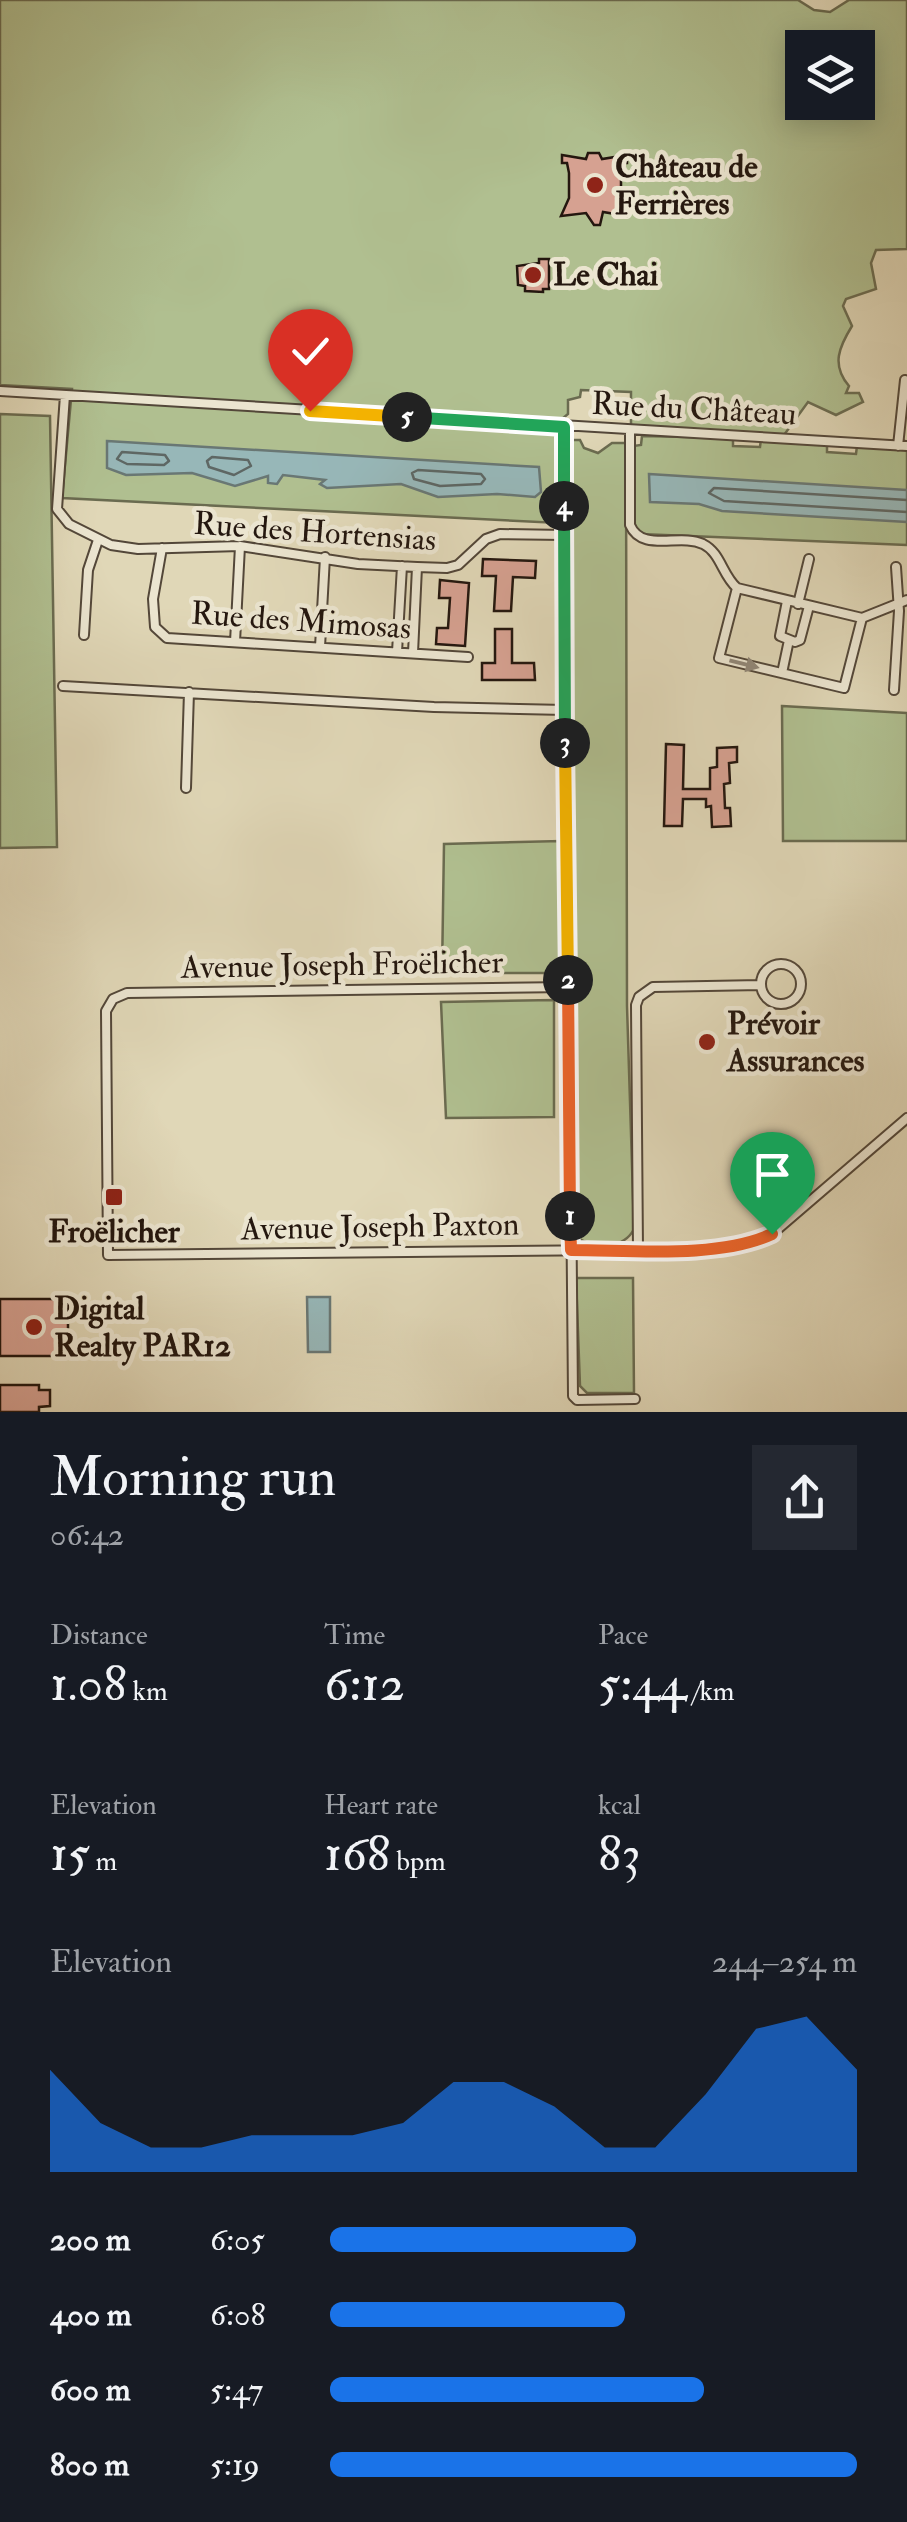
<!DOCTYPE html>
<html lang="en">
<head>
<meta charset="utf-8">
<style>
	:root { --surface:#171b24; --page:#242831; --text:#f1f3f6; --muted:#9ea1a6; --accent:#1a73e8 }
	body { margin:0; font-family:"IM FELL Double Pica",serif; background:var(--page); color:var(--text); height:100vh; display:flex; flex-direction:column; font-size:38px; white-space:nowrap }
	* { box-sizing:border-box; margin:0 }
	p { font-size:32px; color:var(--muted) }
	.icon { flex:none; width:55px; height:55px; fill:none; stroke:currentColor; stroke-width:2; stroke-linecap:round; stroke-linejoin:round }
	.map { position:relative; height:1412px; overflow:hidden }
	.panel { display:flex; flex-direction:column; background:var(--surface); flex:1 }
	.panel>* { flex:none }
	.buttons { position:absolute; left:785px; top:30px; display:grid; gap:20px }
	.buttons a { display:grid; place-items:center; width:90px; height:90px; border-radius:0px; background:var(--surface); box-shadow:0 5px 25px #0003; font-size:50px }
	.pin { position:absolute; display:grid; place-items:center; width:85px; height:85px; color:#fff; margin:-102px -42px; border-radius:50% 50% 50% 0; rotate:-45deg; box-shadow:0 0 10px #0007 }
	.pin .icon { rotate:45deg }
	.km { position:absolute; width:50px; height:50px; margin:-25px; border-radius:50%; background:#222; color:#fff; font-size:28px; line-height:50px; text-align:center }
	.round { display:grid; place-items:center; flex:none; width:105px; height:105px; border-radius:0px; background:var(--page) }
	.head { display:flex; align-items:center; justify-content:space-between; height:170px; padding:0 50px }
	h1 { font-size:55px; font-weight:600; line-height:75px }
	.stats { display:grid; grid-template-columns:repeat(3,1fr); gap:15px; height:170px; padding:10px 50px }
	.stats div { display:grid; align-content:center }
	.stats b { font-size:50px; font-weight:600 }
	.stats small { font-size:28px; font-weight:400 }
	.stats p { font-size:28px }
	.chart { height:280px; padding:20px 50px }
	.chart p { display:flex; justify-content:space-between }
	.chart svg { width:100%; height:180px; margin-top:10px; fill:var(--accent); opacity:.7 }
	ul { padding:0 50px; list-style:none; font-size:32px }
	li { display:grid; grid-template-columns:160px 120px 1fr; align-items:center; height:75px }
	li i { height:25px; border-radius:12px; background:var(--accent) }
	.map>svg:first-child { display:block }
	.green { fill:#b0bf90; stroke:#6a6b50; stroke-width:2.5; fill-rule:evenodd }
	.water { fill:#97b7b8; stroke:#697774; stroke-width:2.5 }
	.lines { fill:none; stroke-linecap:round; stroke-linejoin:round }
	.shore { stroke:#5e6764; stroke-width:2.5 }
	.building { fill:#d6a191; stroke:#24170f; stroke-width:2.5 }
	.street-casing { stroke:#534739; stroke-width:12 }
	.street { stroke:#ebe5d0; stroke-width:8 }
	.oneway { fill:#918879 }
	.split-1-casing { stroke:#fff; stroke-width:20 }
	.split-2-casing { stroke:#fff; stroke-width:20 }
	.split-3-casing { stroke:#fff; stroke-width:20 }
	.split-4-casing { stroke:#fff; stroke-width:20 }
	.split-5-casing { stroke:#fff; stroke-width:20 }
	.split-6-casing { stroke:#fff; stroke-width:20 }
	.split-1 { stroke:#f0652b; stroke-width:12 }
	.split-2 { stroke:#f0652b; stroke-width:12 }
	.split-3 { stroke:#f5b400; stroke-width:12 }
	.split-4 { stroke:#22a559; stroke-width:12 }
	.split-5 { stroke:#22a559; stroke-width:12 }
	.split-6 { stroke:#f5b400; stroke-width:12 }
	.poi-dot { fill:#8f2418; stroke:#ebe5d0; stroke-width:4 }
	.labels { text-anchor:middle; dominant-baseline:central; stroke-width:9; stroke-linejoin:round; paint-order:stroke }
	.poi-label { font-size:32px; font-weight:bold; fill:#24170f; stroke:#ebe5d0; text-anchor:start }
	.street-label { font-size:32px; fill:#24170f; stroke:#ebe5d0 }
</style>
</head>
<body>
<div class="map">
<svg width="907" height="1412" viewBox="0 0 907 1412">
	<rect width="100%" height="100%" fill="#e0d7b7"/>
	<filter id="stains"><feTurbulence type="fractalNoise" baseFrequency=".002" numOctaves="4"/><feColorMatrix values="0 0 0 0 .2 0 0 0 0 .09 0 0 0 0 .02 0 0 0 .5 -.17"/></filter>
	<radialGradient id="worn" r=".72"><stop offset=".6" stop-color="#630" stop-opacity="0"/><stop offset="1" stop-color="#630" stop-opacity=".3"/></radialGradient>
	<path class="green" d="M0,0H798L814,10L830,12L849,0H907V249L876,250L871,263L876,289L846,299L843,306L852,326C839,347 831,365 849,386L846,393H859L863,402L836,415L808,402L784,435L631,426V392L581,390L580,397L568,400V414L562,419L559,432V523L62,498L72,389L0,385ZM802,48H858V102H802Z
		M0,414L50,416L57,847L0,848Z
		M642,436L733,438V446L760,447L761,439L827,444V452L856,454L857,446L907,450V545L640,534L635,531L633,446L641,445Z
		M569,440H580L584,448L598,453L612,443H626L627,1006L634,1229C624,1249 595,1249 578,1238L574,1227Z
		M782,706L907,713V841H783Z
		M561,841L563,961L548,973H442L444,844Z
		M554,1000V1117L446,1118L441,1002Z
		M576,1278H633L634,1393H587L580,1386Z"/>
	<path class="water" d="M107,441L539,467L541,492L535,497L497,494L438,497L401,484L327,488L320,484L325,480L283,475L277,484L268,483V476L235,486L192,473L126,475L107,468Z
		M649,474L907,490V522L722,511L699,504L650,502Z
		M307,1297H330V1352H308Z"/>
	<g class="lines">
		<path class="shore" d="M122,452L165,455L169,461L164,465L127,464L117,459Z
			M212,457L248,460L251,466L234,475L209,467L207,461Z
			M418,470L481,474L485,479L481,484L440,486L414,479L412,473Z
			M907,500L714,488L709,493L724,501L907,512"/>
	</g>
	<path class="building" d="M588,153H599L602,159L627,155V163H621V207H627V216L603,212L600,225H594L586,213L561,216L569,198V173L567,163H562V155L586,159Z
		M539,259H549V289H543V292L525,291V286L518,285L517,266L539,263Z
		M483,559L536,561L535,578L513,577L511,611H494L496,576H482Z
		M440,580L469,583L465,646L436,644L437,628H448L450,598H439Z
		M495,629H512V663H534L535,680H482V663H495Z
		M666,744L684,745L683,789H710V768L717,767V748L737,747V762L729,763L730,783L724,784L725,808H730L731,826L712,827L711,806L706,807V799H683L682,826H664Z
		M0,1299H68V1356H0Z
		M0,1385H39V1390H50V1406L39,1407V1412H0Z"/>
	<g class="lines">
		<g class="street-casing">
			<path id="street" d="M0,391L907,446
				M65,395L57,509L69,524L111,545L138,549L240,546L358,564L417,567L447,568L458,565L486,539L500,534L564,535
				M564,427L573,1396L577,1400L635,1399
				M630,430V525C642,553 679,533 703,544C721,553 722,575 737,588L862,618L907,600
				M898,446L905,380
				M162,548L153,599L155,627L167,638L468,657
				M737,588L719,658L844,688L862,618
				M787,601L780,636L795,642L800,640L809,606
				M798,604L809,559
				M84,635L88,570L98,540
				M235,642L240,546
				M320,647L325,557
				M397,652L402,566
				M413,653L417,567
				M782,673L789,640
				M63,686L434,707L565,710
				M894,690L899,611L896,567
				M186,788L189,692
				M761 984a20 20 0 1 1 40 0a20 20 0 1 1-40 0Z
				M569,987L127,993L113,999L106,1011L108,1255L720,1249L749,1244L772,1234L907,1118
				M638,1250L636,1005L639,997L653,987L761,985"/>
		</g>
		<use href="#street" class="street"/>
	</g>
	<defs><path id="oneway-solid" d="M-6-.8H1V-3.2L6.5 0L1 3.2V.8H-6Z" transform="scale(2.5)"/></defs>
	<use class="oneway" href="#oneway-solid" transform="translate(744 664) rotate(14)"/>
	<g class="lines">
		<g class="split-1-casing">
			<path id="split-1" d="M570,1216L571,1250C632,1250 718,1259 772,1234"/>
		</g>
		<g class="split-2-casing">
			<path id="split-2" d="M568,980L570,1216"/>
		</g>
		<g class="split-3-casing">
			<path id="split-3" d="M565,743L568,980"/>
		</g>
		<g class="split-4-casing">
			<path id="split-4" d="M564,506L565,743"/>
		</g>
		<g class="split-5-casing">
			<path id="split-5" d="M407,417L564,427V506"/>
		</g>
		<g class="split-6-casing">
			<path id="split-6" d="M310,411L407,417"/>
		</g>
		<use href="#split-1" class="split-1"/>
		<use href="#split-2" class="split-2"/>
		<use href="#split-3" class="split-3"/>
		<use href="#split-4" class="split-4"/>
		<use href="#split-5" class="split-5"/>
		<use href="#split-6" class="split-6"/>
	</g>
	<g class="poi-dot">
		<circle cx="595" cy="185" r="10"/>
		<circle cx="533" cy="275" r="10"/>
		<circle cx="707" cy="1042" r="10"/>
		<rect x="104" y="1187" width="20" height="20" rx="5"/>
		<circle cx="34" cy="1327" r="10"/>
	</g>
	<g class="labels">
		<g class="poi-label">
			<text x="615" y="167">Château de<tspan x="615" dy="37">Ferrières</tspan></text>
			<text x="553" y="275">Le Chai</text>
			<text x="727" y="1024">Prévoir<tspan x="727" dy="37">Assurances</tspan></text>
			<text x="114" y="1232" text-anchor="middle">Froëlicher</text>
			<text x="54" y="1309">Digital<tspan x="54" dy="37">Realty PAR12</tspan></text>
		</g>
		<g class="street-label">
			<text transform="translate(694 409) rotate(3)">Rue du Château</text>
			<text transform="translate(315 532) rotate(4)">Rue des Hortensias</text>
			<text transform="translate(301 621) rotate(4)">Rue des Mimosas</text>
			<text transform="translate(342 965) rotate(-1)">Avenue Joseph Froëlicher</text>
			<text transform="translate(380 1227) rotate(-1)">Avenue Joseph Paxton</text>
		</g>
	</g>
	<rect width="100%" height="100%" filter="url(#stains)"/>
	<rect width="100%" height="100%" fill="url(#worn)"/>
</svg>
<div class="buttons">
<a><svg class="icon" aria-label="layers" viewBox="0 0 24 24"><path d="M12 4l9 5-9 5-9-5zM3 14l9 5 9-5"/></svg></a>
</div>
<div class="pin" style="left:772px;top:1234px;background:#1e9e55"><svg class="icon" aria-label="arrive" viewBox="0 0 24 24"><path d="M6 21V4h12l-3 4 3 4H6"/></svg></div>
<div class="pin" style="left:310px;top:411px;background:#d93025"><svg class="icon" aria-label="check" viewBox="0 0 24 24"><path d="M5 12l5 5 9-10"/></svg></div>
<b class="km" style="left:570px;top:1216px">1</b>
<b class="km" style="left:568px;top:980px">2</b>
<b class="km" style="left:565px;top:743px">3</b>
<b class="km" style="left:564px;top:506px">4</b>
<b class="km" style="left:407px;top:417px">5</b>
</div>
<section class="panel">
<div class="head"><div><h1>Morning run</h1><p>06:42</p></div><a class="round"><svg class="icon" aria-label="share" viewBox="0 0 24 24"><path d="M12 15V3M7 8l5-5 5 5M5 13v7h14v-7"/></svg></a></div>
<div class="stats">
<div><p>Distance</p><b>1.08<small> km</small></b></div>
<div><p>Time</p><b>6:12</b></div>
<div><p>Pace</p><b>5:44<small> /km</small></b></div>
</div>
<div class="stats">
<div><p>Elevation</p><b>15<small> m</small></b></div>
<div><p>Heart rate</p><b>168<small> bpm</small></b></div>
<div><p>kcal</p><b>83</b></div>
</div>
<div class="chart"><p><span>Elevation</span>244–254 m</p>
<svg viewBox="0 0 160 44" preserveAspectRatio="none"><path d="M0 44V19L10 32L20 38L30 38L40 35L50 35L60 35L70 32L80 22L90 22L100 28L110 38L120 38L130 25L140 9L150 6L160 19V44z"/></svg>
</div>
<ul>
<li><b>200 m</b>6:05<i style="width:58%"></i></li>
<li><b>400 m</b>6:08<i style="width:56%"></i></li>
<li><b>600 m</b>5:47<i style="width:71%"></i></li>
<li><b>800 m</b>5:19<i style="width:100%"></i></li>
</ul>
</section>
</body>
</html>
